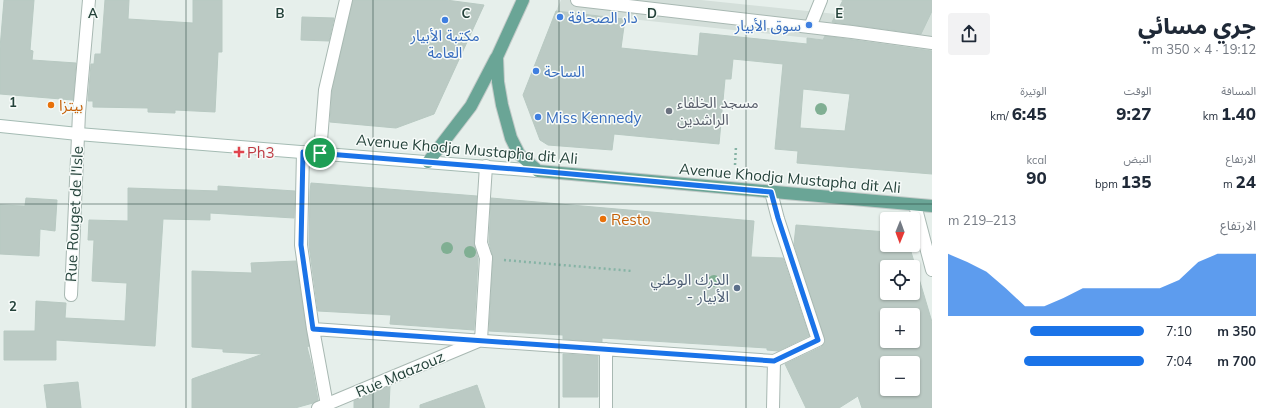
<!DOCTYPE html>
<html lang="ar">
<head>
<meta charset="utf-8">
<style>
	:root { --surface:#fff; --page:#f2f2f3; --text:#1f2937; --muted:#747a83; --accent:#1a73e8 }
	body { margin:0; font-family:Mulish,"Noto Sans Arabic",sans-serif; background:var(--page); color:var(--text); direction:rtl; height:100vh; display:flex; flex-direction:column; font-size:15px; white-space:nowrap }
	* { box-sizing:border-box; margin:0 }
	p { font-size:13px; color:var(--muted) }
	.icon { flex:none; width:22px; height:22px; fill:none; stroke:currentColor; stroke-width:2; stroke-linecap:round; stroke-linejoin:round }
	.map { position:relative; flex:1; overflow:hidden; direction:ltr }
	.side { display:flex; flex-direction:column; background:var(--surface); width:340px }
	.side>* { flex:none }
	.needle { width:26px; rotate:181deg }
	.tools { position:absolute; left:880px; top:212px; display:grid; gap:8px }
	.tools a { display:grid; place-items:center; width:40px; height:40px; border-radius:4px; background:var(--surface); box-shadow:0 1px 3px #0004; font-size:20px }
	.pin { position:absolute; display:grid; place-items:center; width:34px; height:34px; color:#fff; margin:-17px; border:2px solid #fff; border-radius:50%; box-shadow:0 1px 4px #0007 }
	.round { display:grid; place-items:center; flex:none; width:42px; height:42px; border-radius:4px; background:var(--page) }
	.overview { display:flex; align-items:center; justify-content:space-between; height:68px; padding:0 16px }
	h1 { font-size:22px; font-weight:800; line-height:30px }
	.metrics { display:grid; grid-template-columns:repeat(3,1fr); gap:6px; height:68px; padding:4px 16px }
	.metrics div { display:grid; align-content:center }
	.metrics b { font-size:17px; font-weight:800 }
	.metrics small { font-size:11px; font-weight:400 }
	.metrics p { font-size:11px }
	.chart { height:112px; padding:8px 16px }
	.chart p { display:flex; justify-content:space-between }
	.chart svg { width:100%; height:72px; margin-top:4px; fill:var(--accent); opacity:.7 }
	ul { padding:0 16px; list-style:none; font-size:13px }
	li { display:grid; grid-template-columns:64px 48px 1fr; align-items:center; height:30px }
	li i { height:10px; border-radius:5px; background:var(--accent) }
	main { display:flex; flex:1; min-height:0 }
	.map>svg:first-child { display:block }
	.built { fill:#d4dfda }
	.building { fill:#bbcac4; stroke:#b8c9c2; fill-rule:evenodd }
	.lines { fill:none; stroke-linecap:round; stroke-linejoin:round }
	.service-casing { stroke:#a8b8b2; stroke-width:14 }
	.pedestrian-casing { stroke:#a8b8b2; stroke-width:14 }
	.minor-casing { stroke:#a8b8b2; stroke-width:14 }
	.tertiary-casing { stroke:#a8b8b2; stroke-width:14 }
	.secondary-casing { stroke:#a4bbb3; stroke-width:14 }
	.primary-casing { stroke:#c2cac8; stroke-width:14 }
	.path { stroke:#86b3a5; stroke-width:2.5; stroke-dasharray:2 3; stroke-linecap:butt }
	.service { stroke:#fff; stroke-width:12 }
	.pedestrian { stroke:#fff; stroke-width:12 }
	.minor { stroke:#fff; stroke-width:12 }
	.tertiary { stroke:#fff; stroke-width:12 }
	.secondary { stroke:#fff; stroke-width:12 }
	.primary { stroke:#6aa596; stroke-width:12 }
	.tree { fill:#80af93 }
	.route-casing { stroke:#fff; stroke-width:8 }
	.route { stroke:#1a73e8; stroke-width:5 }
	.grid { fill:none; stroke:#24423a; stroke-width:1; stroke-opacity:0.55 }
	.shop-dot { fill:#3f7fe0; stroke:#f7fbf9; stroke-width:1.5 }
	.food-dot { fill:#e8710a; stroke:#f7fbf9; stroke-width:1.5 }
	.worship-dot { fill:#6b7280; stroke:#f7fbf9; stroke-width:1.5 }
	.health-dot { fill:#e0444e; stroke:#f7fbf9; stroke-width:1.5 }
	.service-dot { fill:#5c6f8a; stroke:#f7fbf9; stroke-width:1.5 }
	.labels { text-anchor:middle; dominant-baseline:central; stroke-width:3; stroke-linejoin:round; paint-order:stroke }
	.shop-label { font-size:15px; fill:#366cbe; stroke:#f7fbf9; text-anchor:start }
	.worship-label { font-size:15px; fill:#5b616d; stroke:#f7fbf9; text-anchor:start }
	.food-label { font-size:15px; fill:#c56008; stroke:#f7fbf9; text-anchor:start }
	.street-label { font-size:15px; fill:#24423a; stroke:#f7fbf9 }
	.health-label { font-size:15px; fill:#be3a42; stroke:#f7fbf9; text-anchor:start }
	.service-label { font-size:15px; fill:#4e5e75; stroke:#f7fbf9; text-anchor:end }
	.grid-label { font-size:13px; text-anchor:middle; font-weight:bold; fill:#24423a; stroke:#f7fbf9; stroke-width:3; stroke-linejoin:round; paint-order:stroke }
</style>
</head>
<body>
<main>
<section class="side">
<div class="overview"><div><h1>جري مسائي</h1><p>19:12 · 4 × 350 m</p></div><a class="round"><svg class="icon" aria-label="share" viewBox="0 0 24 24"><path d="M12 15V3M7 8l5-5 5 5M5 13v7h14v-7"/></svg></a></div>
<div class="metrics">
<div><p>المسافة</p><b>1.40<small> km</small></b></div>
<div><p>الوقت</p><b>9:27</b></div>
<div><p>الوتيرة</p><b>6:45<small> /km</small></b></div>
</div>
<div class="metrics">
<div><p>الارتفاع</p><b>24<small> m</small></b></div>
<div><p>النبض</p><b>135<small> bpm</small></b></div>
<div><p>kcal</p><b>90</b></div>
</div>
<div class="chart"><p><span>الارتفاع</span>213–219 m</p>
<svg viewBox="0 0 160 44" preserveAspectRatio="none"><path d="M0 44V6L10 11L20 17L30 27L40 38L50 38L60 33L70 27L80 27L90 27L100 27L110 27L120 22L130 11L140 6L150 6L160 6V44z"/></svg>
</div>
<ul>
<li><b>350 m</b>7:10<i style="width:58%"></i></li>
<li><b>700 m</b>7:04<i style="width:61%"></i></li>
</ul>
</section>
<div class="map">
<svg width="932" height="408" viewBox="0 0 932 408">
	<rect width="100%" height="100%" fill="#e6efeb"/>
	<path class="built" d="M561,0H701L836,14L843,2L840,0H932V51L556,11Z"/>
	<path class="building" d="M4,0H34L30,50L33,51L32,60L76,63L73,100L0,94V48Z
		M105,0H129L128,19L193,23V0H222V52H218L215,112L175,110V113L148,112V108L93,107V101H88L91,64H94L95,54H101Z
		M353,0H446L484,5L434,114L396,128L330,122L332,91Z
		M843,0H932V11L921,34L832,22Z
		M556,11L625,19L621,48L698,56L700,33L807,44V38L823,40L825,36L932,51V174L797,163L798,151L775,149L783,64L733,59L731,79H725L719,144L614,134L612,150L548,145L540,140L523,95ZM803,89L850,94L845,131L800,128Z
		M302,17L334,18L329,41L301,40Z
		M311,183L477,196L474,243L478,259L474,330L390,324L391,315L318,311L309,245L310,191Z
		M218,186L295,191L294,218L210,213V220L163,219L155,346L56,340V360H4V331H35L36,301L66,303L65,318L125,321L127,283L92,281L94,240H88L89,220L128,221V188L218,191Z
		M26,198L57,200L55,231L40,229L39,256L0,254V205L25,206Z
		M491,198L754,221L751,257L783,258L809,336L778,351L767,350V348L602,338V342L563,339V335L489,331L493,258L489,242Z
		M796,225L887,232V245H909L932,322V408H862L858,396L839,408H806L785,364L821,347L824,344L825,341L794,244ZM887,267H913V293H887ZM887,315H913V341H887ZM887,363H913V389H887Z
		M296,261L309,346L307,347L312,366L318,400L313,403L295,408H192V379L263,354L223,352V349L192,347V271L252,273L251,263Z
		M563,354L598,356V397H563Z
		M78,382L81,408H47L44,385Z
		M477,385L485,408H420V405Z
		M390,386L389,408H354V401Z"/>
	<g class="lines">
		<g class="service-casing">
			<path id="service" d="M771,192L778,219L818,340L774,361"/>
		</g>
		<g class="pedestrian-casing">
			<path id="pedestrian" d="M577,0L852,32L932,43
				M320,153L325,90L346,0
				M486,166L481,243L486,258"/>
		</g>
		<g class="minor-casing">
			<path id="minor" d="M810,27L821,0
				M303,152L301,245L313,329L327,405
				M71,295L79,113L89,0
				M313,329L774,361L773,408
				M318,408L481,340L486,258
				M606,408V349"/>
		</g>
		<g class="tertiary-casing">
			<path id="tertiary" d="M915,205L932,270"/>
		</g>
		<g class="secondary-casing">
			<path id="secondary" d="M0,126L78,134L538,171"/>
		</g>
		<g class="primary-casing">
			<path id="primary" d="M523,0L497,57L498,82L502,105L511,138L519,154L538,171L932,206
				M428,162L471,106L496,58"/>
		</g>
		<path class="path" d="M735,165L736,146
			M504,260L632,271"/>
		<use href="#service" class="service"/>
		<use href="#pedestrian" class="pedestrian"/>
		<use href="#minor" class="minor"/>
		<use href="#tertiary" class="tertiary"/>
		<use href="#secondary" class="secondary"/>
		<use href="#primary" class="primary"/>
	</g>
	<g class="tree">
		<circle cx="821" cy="109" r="6"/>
		<circle cx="447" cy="248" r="6"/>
		<circle cx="470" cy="252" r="6"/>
		<circle cx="714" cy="281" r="6"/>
	</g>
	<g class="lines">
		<g class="route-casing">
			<path id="route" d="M303,152L538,171L771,192L778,218L818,340L774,361L313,329L301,245Z"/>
		</g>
		<use href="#route" class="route"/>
	</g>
	<path class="grid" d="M186,0V408M373,0V408M559,0V408M746,0V408M0,204H932"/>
	<g class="shop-dot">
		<circle cx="560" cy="17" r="4"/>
		<circle cx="445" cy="20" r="4"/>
		<circle cx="809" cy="25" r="4"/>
		<circle cx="536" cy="71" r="4"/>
		<circle cx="538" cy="117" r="4"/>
	</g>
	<g class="food-dot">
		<circle cx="51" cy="105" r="4"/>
		<circle cx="603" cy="219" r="4"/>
	</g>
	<circle class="worship-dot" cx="669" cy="111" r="4"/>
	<path class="health-dot" d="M237 146h4v4h4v4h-4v4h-4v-4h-4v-4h4z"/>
	<circle class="service-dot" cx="737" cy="288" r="4"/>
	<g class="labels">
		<g class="shop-label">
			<text x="568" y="17">دار الصحافة</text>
			<text x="801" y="25" text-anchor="end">سوق الأبيار</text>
			<text x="445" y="35" text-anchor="middle">مكتبة الأبيار<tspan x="445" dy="17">العامة</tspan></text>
			<text x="544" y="71">الساحة</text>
			<text x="546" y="117">Miss Kennedy</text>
		</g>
		<g class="worship-label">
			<text x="677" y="102">مسجد الخلفاء<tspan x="677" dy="17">الراشدين</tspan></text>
		</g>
		<g class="food-label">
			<text x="59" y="105">بيتزا</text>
			<text x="611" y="219">Resto</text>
		</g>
		<g class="street-label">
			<text transform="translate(467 149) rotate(5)">Avenue Khodja Mustapha dit Ali</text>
			<text transform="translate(790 178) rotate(5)">Avenue Khodja Mustapha dit Ali</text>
			<text transform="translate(74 214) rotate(-87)">Rue Rouget de l'Isle</text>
			<text transform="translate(400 374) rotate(-23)">Rue Maazouz</text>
		</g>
		<g class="health-label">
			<text x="247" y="152">Ph3</text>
		</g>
		<g class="service-label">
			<text x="729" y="279">الدرك الوطني<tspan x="729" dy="17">- الأبيار</tspan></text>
		</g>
	</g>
	<g class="grid-label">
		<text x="93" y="18">A</text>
		<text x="280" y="18">B</text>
		<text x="466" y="18">C</text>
		<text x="652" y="18">D</text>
		<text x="839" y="18">E</text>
		<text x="13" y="107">1</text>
		<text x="13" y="311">2</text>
	</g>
</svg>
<div class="tools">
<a><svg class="needle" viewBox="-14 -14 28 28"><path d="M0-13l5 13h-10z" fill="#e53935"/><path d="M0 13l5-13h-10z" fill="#747a83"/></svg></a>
<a><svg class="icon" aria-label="locate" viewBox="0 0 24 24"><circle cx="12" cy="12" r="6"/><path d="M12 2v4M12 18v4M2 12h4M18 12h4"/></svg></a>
<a>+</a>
<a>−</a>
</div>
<div class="pin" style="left:320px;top:153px;background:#1e9e55"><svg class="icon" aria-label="arrive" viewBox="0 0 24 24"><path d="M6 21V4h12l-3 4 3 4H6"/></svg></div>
</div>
</main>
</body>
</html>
